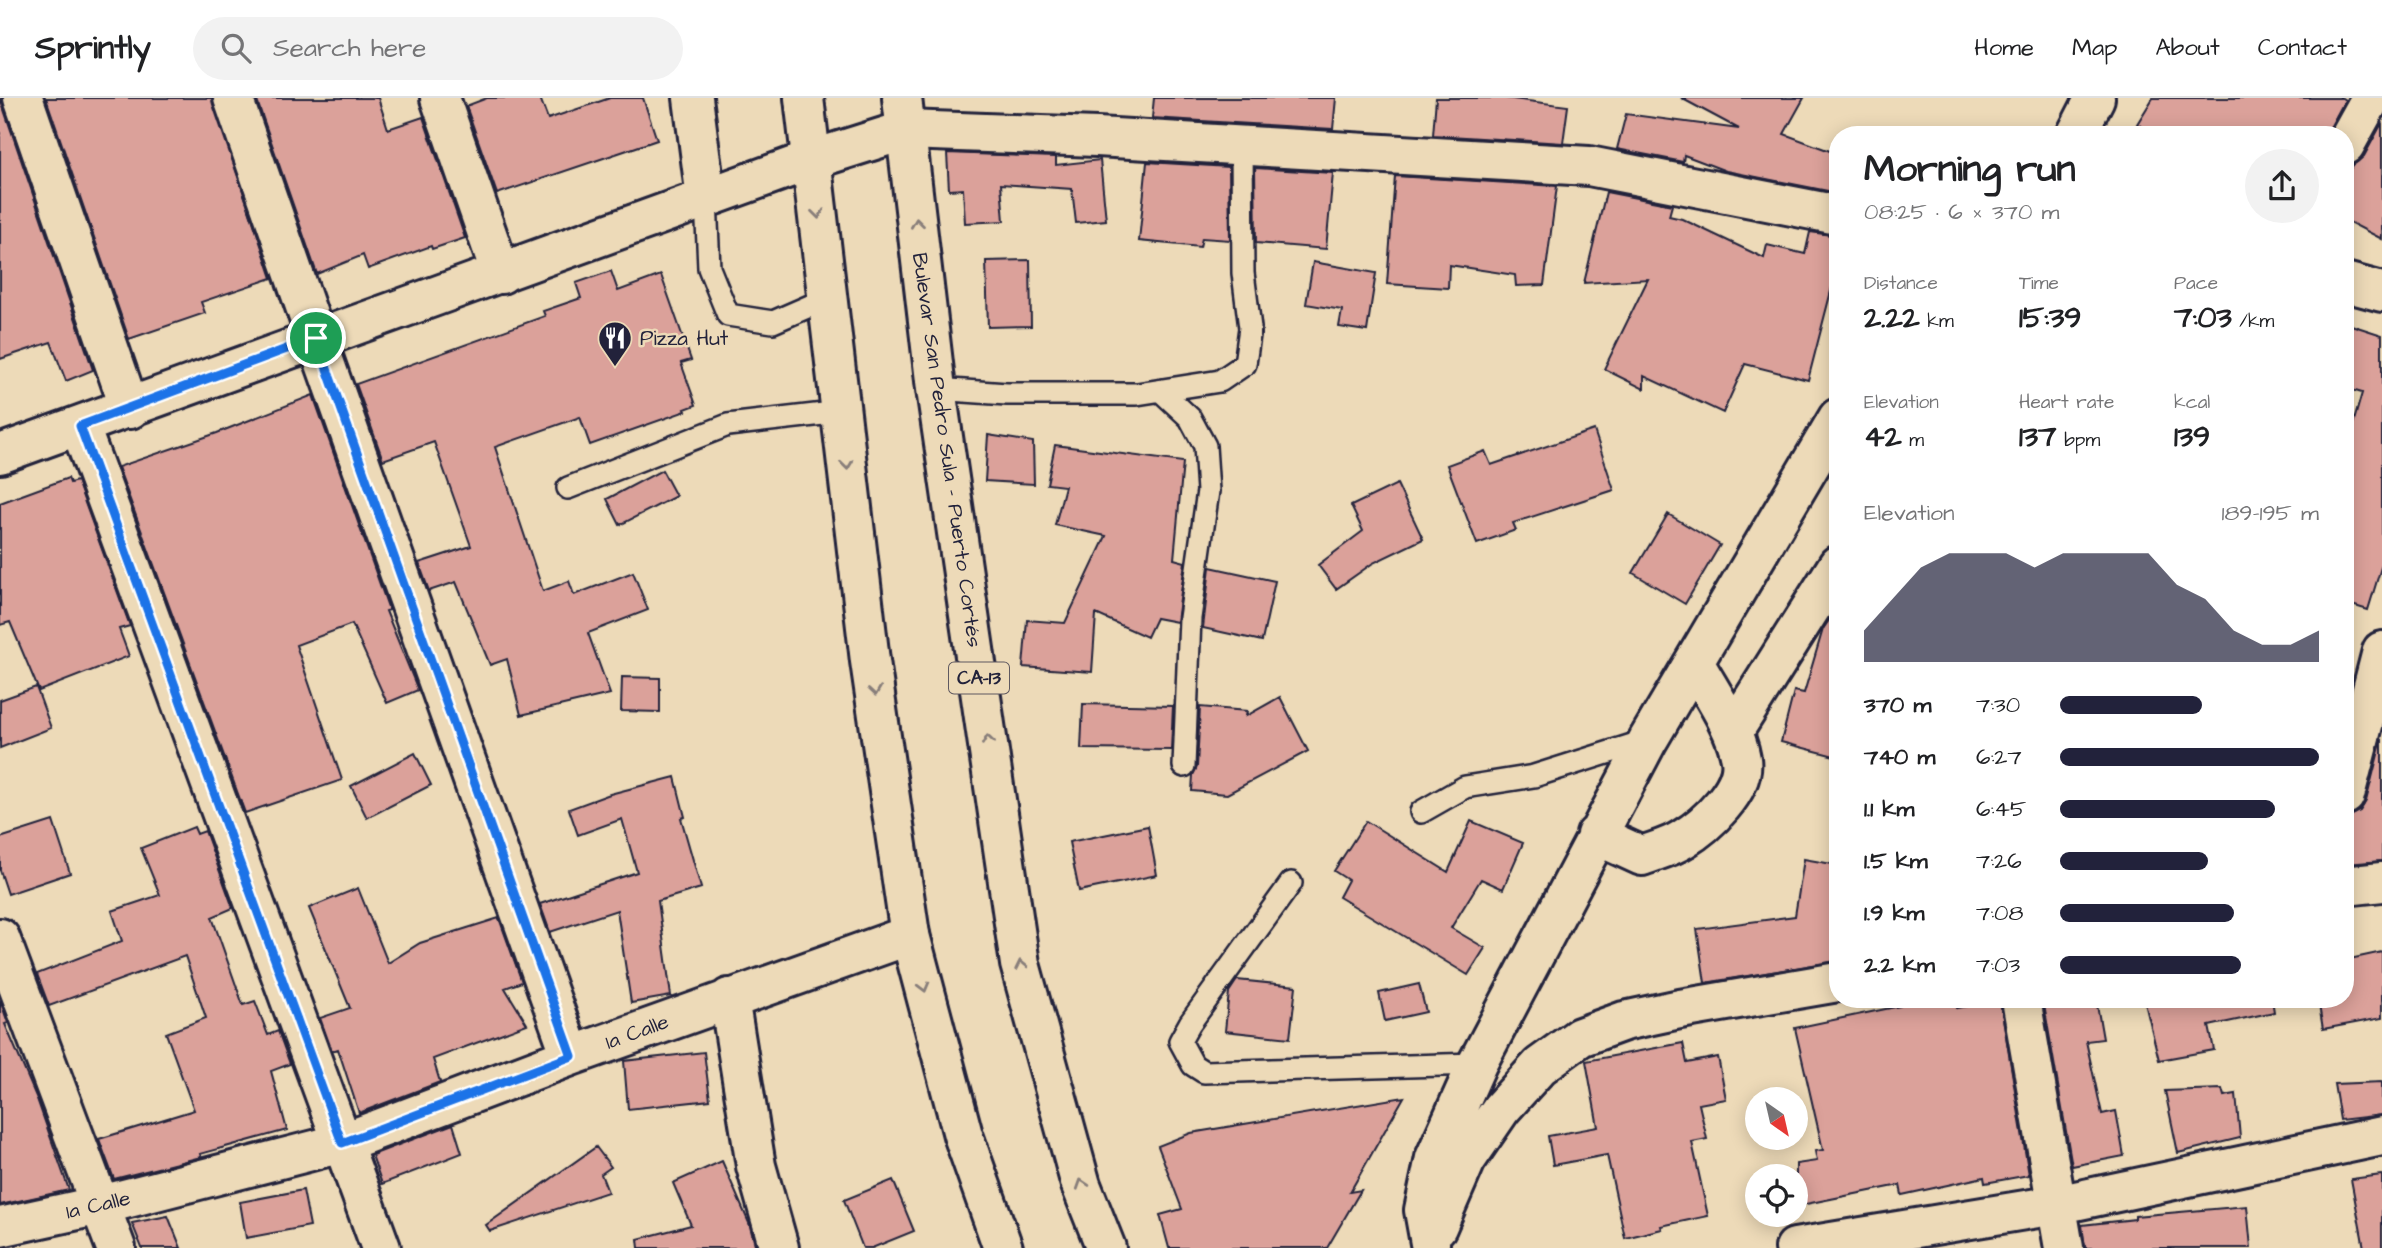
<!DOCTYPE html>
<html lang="en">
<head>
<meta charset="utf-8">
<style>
	:root { --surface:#fff; --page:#f2f2f2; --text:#202124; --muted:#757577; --line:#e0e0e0; --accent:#22223b }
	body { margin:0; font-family:"Architects Daughter",sans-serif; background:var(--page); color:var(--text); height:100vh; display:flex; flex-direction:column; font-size:26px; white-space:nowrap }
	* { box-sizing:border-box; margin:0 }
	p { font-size:23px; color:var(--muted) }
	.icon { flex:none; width:38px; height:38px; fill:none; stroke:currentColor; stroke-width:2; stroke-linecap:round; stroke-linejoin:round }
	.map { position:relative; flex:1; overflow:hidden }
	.panel { position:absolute; left:1829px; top:28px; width:525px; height:882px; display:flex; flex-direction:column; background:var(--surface); border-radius:28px; box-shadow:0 4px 18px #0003 }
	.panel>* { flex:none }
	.needle { width:46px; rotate:146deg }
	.buttons { position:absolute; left:1745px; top:989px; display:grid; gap:14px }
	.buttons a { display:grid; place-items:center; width:63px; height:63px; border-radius:50%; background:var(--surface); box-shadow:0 4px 18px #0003; font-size:35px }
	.pin { position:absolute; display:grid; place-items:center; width:60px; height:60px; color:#fff; margin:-30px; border:4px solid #fff; border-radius:50%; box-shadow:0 2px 7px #0007 }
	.round { display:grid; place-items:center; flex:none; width:74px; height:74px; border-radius:37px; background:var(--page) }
	.overview { display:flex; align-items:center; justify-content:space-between; height:119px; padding:0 35px }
	h1 { font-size:38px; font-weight:700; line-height:52px }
	.stats { display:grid; grid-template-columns:repeat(3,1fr); gap:10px; height:119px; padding:7px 35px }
	.stats div { display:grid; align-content:center }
	.stats b { font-size:30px; font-weight:700 }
	.stats small { font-size:19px; font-weight:400 }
	.stats p { font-size:19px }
	.chart { height:196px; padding:14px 35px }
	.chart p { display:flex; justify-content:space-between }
	.chart svg { width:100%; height:126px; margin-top:7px; fill:var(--accent); opacity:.7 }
	ul { padding:0 35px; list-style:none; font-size:23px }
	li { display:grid; grid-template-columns:112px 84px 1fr; align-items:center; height:52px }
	li i { height:18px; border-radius:9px; background:var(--accent) }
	header { display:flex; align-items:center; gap:42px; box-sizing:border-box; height:98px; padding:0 35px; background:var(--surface); border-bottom:2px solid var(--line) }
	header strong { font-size:33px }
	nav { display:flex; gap:38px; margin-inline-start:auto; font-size:24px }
	.search { width:490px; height:63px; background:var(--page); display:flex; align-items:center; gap:18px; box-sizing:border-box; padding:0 24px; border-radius:38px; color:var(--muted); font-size:26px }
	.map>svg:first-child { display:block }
	.building { fill:#dba19a; stroke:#22223b; stroke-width:2 }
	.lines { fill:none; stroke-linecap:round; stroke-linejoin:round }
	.service-casing { stroke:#22223b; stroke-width:26 }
	.minor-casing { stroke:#22223b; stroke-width:44 }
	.trunk-casing { stroke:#22223b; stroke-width:44 }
	.service { stroke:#eddab8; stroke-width:21 }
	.minor { stroke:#eddab8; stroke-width:38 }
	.trunk { stroke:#eddab8; stroke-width:38 }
	.oneway { stroke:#887e7a }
	.route-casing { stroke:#fff; stroke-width:14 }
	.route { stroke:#1a73e8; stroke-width:9 }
	.labels { text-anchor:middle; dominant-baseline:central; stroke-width:5; stroke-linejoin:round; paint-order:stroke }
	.shield { fill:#eddab8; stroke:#5f5960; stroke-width:2 }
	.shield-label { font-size:19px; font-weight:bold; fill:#22223b }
	.poi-label { font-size:21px; fill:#22223b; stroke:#eddab8; text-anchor:start }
	.street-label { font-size:21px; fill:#22223b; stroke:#eddab8 }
</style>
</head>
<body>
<header>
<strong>Sprintly</strong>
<div class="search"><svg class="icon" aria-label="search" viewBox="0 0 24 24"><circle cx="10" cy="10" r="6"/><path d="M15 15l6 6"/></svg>Search here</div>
<nav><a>Home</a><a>Map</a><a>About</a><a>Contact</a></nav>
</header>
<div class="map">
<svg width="2382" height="1150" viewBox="0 0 2382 1150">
	<rect width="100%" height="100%" fill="#eddab8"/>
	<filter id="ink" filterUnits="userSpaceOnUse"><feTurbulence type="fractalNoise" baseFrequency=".0143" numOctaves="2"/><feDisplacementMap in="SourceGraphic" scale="14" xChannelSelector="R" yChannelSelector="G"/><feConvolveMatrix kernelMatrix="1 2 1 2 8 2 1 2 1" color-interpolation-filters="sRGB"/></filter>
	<g filter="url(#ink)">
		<path class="building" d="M0,0L93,272L66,283L51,244L0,261Z
			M46,0H212L272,180L201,204L205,215L129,241Z
			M256,0H378L388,31L423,19L465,140L432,151L431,148L368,171L363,157L317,176Z
			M487,0H540L548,21L610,0H643L657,42L497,96L466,8Z
			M1154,0H1336L1333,31L1152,20Z
			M1436,0H1505L1568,8L1563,45L1433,37Z
			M1681,0H1804L1784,36L1838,56V95L1726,73L1684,57L1683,64L1617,51L1626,16L1739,31Z
			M2153,0H2342L2345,2L2326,37H2157L2137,26Z
			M2382,25V141L2345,122V81L2353,67L2364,58Z
			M947,55L1056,59V67L1100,62L1106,122L1076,125L1072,91L1001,86L1004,123L965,125L963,91L949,92Z
			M1147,64L1229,69L1230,142L1202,140L1200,149L1139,143Z
			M1255,70L1333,75L1326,151L1256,145Z
			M1395,78L1557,88L1544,187L1516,188L1515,177L1449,167L1448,190L1387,186Z
			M1606,94L1672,107L1669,118L1682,121L1764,160L1767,147L1805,156L1810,134L1838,138V166L1808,282L1745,266L1723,315L1644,278V291L1604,271L1648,181L1584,185Z
			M1030,162L1031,228L988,229L986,163Z
			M1313,164L1376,175L1367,233L1339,229L1342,212L1306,206Z
			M611,173L618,193L661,177L691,262L681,265L696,307L685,311L686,313L590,347L580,319L495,349L543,493L569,483L574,497L633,474L648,512L588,535L610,596L521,617L507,561L490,567L456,484L429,493L419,465L471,448L434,344L383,362L356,286L545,218L543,213L581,200L576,185Z
			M2345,225L2382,237V466L2368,512L2345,505V354L2362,295L2345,290Z
			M313,297L389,512L386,513L418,592L387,605L352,526L296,547L342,682L245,715L118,369L217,335Z
			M1594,332L1614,392L1513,425L1516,432L1477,446L1447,367L1485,353L1491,367Z
			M988,337L1033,344L1034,386L985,383Z
			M1055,347L1183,364L1174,461L1185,464L1177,524L1156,520L1147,539L1096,516L1092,574L1023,569L1027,522L1065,525L1106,438L1055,427L1065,388L1047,386Z
			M662,372L676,398L620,427L607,401Z
			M68,380L70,385L77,383L130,528L119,531L129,558L39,593L10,524L0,527V405Z
			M1397,386L1423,441L1373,465L1336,491L1318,467L1363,433L1351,408Z
			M1668,416L1720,447L1685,506L1633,475Z
			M1210,469L1275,483L1262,543L1203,530Z
			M1838,509V659L1781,644L1794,593L1804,595L1823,531Z
			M622,579L660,580V614L621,613Z
			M36,589L51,630L0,650V602Z
			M1280,599L1308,653L1227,696L1192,693L1193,677L1197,669L1200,609L1247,613L1246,618Z
			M1083,606L1173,608L1171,652L1081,651Z
			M2382,641V763L2346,766L2350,718L2360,713L2366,703Z
			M415,655L431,687L367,720L351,688Z
			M675,679L685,719L681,720L701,790L658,803L671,898L631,905L617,812L550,834L540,806L637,774L622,721L578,737L569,711L610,696Z
			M53,723L70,775L8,796L0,772V740Z
			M1366,723L1448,774L1471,723L1523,745L1503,791L1481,781L1451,830L1485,850L1468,877L1339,799L1348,782L1334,773Z
			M1148,728L1157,777L1079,793L1069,744Z
			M194,729L197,736L205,733L233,810L212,819L243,907L255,903L268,937L278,933L290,966L271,973L287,1032L200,1056L201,1059L114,1081L99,1041L194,1012L166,935L206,920L185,858L49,908L37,876L122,843L112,813L160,797L141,750Z
			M1804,761L1838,767V863L1705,885L1697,831L1795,818Z
			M358,790L388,865L420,845L499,820L522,884L505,890L527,926L433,961L440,984L359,1015L338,951L332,953L320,920L350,910L309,810Z
			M2382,854V920L2323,931L2318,901H2345V862Z
			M1237,882L1296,888L1290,940L1225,933L1229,894Z
			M1419,886L1426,914L1385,923L1379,895Z
			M1916,901H1955L1957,910L2000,902L2029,1077L1985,1085L1984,1079L1902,1097L1900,1087L1796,1108V1066L1817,1063L1815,1053L1823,1052L1795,930L1900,908L1899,904Z
			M2043,901H2096L2103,941L2086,943L2102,1016L2116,1013L2124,1058L2072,1068Z
			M2144,901H2272L2274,914L2209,928L2214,952L2159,962Z
			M0,902L8,925L5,926L37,1001L69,1092L0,1107Z
			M1683,945L1687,965L1718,959L1726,1001L1699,1006L1707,1041L1692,1044L1708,1118L1661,1128L1662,1131L1625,1140L1607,1057L1553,1067L1548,1038L1598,1029L1586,963Z
			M704,954L710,1002L628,1011L624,963Z
			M2382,984V1017L2340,1022L2334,986Z
			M2222,991L2224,998L2236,996L2240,1040L2178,1055L2165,993Z
			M1404,999L1350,1094L1361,1092L1327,1150H1169L1160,1117L1182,1111L1158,1048L1191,1035Z
			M453,1026L462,1055L382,1086L372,1057Z
			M596,1049L611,1069L601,1076L608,1094L490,1133L486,1127Z
			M722,1063L749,1125L756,1150H639L638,1141L691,1127L673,1085Z
			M2382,1077V1150H2364L2351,1081Z
			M893,1082L914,1133L872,1150H863L844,1102Z
			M303,1092L310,1128L246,1140L240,1104Z
			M2247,1108L2251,1150H2085L2082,1127L2135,1121V1118Z
			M168,1118L181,1150H142L132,1125Z"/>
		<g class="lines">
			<g class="service-casing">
				<path id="service" d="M706,101L709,170L728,217L773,224L828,200
					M936,291L1007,296H1137L1220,283L1245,266L1250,230L1243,175L1242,48
					M1161,293L1190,320L1205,348L1208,393L1190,520L1184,668
					M568,390L728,327L841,314
					M1421,714L1465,689L1534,678L1648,642
					M1291,785L1190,925L1180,943L1193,967L1204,974L1477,966"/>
			</g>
			<g class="minor-casing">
				<path id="minor" d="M23,0L130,311
					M233,0L316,240L571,958
					M440,0L501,176
					M693,0L706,101
					M2076,37L2095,0
					M2345,47L2371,0
					M2345,184L2382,194
					M80,329L381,1150
					M0,356L811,62L906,32L1097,39L1589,68L1838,117
					M1733,634L1838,467
					M2345,697L2382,553
					M1596,737L1642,758C1655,753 1671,749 1683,741C1705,728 1746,691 1741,661C1735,627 1710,594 1694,564
					M2345,788L2382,784
					M0,840L116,1150
					M729,900L756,1068L779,1150
					M2021,901L2064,1150
					M0,1129L101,1107L342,1045L571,958L910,837
					M1437,1129L1466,1062L1501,1011L1540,968L1580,939L1624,923L1680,911L1838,884
					M1430,1145L1424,1112L1435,1060L1477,966L1648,642L1838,320
					M1795,1150L2056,1107L2382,1038"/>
			</g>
			<g class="trunk-casing">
				<path id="trunk" d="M804,0L870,563L910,837L963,1037L1003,1150
					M902,0L936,291L1020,866L1081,1087L1106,1150"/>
			</g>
			<use href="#service" class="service"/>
			<use href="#minor" class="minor"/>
			<use href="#trunk" class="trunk"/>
		</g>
		<defs><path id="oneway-chevron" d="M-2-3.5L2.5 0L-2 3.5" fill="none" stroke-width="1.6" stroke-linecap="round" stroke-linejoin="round" transform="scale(1.75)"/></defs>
		<g class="oneway">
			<use href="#oneway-chevron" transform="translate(818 116) rotate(83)"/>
			<use href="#oneway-chevron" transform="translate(917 125) rotate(-97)"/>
			<use href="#oneway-chevron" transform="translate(847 367) rotate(83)"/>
			<use href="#oneway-chevron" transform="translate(875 593) rotate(82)"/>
			<use href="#oneway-chevron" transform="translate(988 642) rotate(-98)"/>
			<use href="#oneway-chevron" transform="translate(1021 867) rotate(-102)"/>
			<use href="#oneway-chevron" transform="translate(924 889) rotate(75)"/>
			<use href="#oneway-chevron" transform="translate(1082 1086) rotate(-108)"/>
		</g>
	</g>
	<g class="lines" filter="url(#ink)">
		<g class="route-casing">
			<path id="route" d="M316,240L572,958L342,1045L80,328Z"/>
		</g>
		<use href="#route" class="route"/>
	</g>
	<defs>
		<g id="restaurant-pin" transform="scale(1.75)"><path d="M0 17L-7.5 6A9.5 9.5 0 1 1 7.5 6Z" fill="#22223b" stroke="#eddab8"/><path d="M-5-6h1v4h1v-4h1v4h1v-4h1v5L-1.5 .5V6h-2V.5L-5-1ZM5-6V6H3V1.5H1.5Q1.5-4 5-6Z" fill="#fff"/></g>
	</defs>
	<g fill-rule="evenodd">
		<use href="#restaurant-pin" x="615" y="240"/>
	</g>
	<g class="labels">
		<rect class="shield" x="949" y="564.5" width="60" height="31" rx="5"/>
		<g class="shield-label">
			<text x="979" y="580">CA-13</text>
		</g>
		<g class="poi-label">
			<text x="640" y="240">Pizza Hut</text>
		</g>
		<g class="street-label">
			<text transform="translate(947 352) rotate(82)">Bulevar San Pedro Sula - Puerto Cortés</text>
			<text transform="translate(637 934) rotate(-20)">1a Calle</text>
			<text transform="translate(98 1107) rotate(-13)">1a Calle</text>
		</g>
	</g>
</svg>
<div class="buttons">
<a><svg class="needle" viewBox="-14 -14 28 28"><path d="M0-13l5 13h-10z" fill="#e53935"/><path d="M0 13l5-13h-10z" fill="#757577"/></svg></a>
<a><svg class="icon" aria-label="locate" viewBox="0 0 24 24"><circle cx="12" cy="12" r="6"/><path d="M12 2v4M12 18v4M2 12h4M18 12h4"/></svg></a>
</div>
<div class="pin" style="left:316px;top:240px;background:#1e9e55"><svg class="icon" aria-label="arrive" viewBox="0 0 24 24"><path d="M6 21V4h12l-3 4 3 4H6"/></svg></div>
<section class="panel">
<div class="overview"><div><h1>Morning run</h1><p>08:25 · 6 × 370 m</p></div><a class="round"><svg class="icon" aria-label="share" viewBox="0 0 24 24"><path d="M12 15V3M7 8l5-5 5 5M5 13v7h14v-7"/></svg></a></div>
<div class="stats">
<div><p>Distance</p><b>2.22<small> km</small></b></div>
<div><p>Time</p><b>15:39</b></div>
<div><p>Pace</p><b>7:03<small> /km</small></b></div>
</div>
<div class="stats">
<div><p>Elevation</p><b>42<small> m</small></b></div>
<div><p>Heart rate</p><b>137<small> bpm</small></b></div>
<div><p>kcal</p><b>139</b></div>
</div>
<div class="chart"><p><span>Elevation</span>189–195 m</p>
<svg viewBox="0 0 160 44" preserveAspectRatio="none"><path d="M0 44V33L10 22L20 11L30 6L40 6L50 6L60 11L70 6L80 6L90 6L100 6L110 17L120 22L130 33L140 38L150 38L160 33V44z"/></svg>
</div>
<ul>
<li><b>370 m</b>7:30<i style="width:55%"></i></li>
<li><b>740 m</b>6:27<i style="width:100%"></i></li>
<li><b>1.1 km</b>6:45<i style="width:83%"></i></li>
<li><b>1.5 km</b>7:26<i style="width:57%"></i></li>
<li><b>1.9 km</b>7:08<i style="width:67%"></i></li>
<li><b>2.2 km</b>7:03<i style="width:70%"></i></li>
</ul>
</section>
</div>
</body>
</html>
